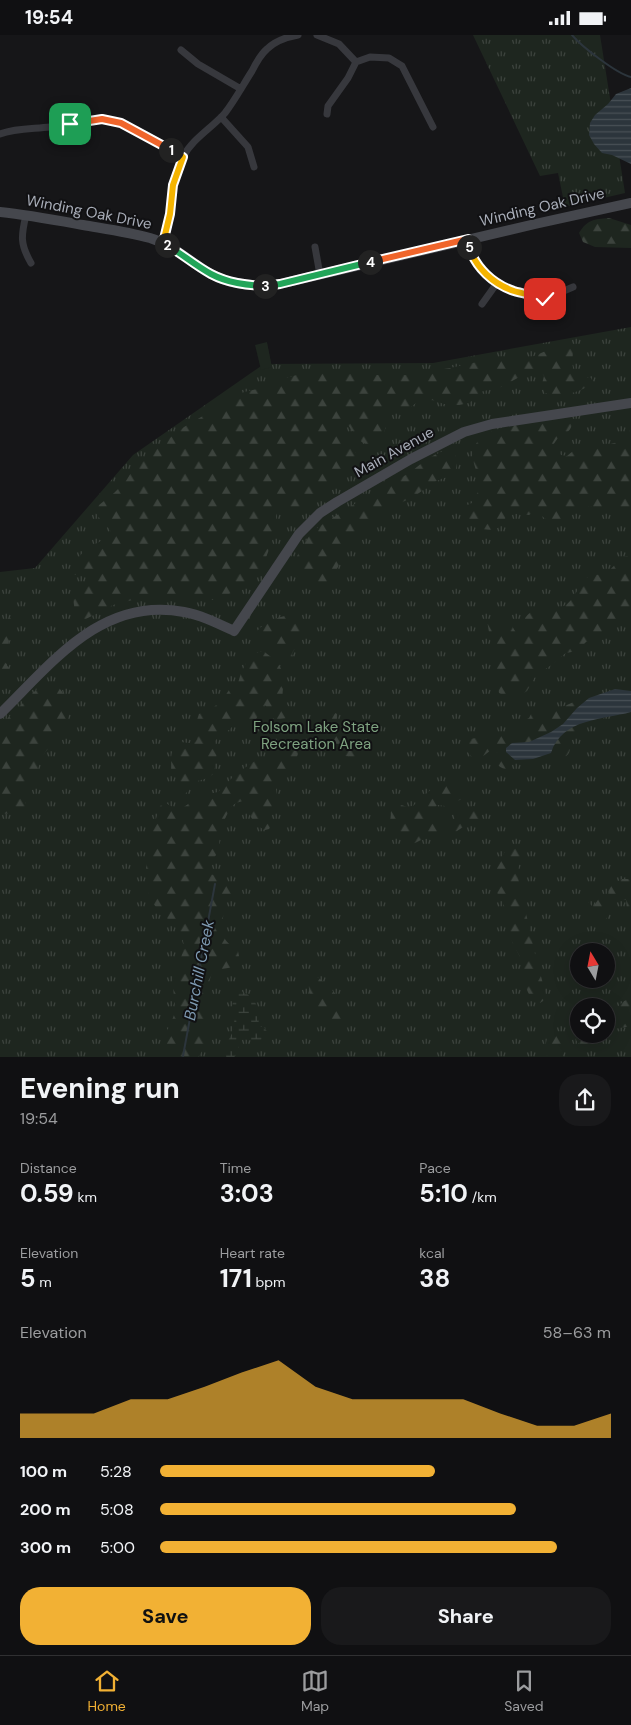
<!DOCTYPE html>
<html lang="en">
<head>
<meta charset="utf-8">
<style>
	:root { --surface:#101012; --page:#19191b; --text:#f1f3f6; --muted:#9c9d9f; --line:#303032; --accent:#f2b134 }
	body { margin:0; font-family:"DM Sans",sans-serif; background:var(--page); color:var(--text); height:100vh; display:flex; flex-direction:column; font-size:19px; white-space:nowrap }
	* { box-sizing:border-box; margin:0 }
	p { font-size:16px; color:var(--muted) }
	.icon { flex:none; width:28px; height:28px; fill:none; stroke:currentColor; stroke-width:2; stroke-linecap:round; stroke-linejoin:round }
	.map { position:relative; height:1022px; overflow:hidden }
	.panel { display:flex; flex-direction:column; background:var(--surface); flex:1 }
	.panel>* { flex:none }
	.needle { width:32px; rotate:350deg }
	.tools { position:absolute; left:570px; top:908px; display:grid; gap:10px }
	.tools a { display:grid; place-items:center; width:45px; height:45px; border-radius:50%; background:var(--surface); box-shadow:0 5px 20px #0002,0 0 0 1px var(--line); font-size:25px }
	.pin { position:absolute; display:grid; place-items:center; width:42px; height:42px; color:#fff; margin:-21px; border-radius:10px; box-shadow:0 2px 8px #0006 }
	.km { position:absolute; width:25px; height:25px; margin:-12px; border-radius:50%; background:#222; color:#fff; font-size:14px; line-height:25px; text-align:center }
	.round { display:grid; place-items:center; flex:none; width:52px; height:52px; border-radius:20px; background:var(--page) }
	.headline { display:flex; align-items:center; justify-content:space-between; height:85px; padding:0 20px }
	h1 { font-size:28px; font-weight:700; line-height:38px }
	.figures { display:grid; grid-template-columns:repeat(3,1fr); gap:8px; height:85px; padding:5px 20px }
	.figures div { display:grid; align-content:center }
	.figures b { font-size:25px; font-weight:700 }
	.figures small { font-size:14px; font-weight:400 }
	.figures p { font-size:14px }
	.chart { height:140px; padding:10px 20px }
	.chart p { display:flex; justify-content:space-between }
	.chart svg { width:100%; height:90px; margin-top:5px; fill:var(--accent); opacity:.7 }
	.button { display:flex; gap:10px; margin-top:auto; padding:10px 20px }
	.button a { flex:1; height:58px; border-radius:20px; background:var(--accent); color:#111; font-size:20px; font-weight:700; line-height:58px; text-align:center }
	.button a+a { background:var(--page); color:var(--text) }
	ul { padding:0 20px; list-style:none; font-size:16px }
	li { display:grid; grid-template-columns:80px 60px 1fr; align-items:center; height:38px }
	li i { height:12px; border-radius:6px; background:var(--accent) }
	.status { display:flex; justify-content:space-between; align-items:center; height:35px; padding:0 25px; background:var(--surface); direction:ltr }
	.status svg { height:14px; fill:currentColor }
	.menu { display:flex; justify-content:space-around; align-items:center; height:70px; border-top:1px solid var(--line); background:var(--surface); font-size:14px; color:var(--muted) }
	.menu a { display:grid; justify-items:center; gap:2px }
	.menu .current { color:var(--accent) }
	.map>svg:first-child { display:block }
	.grass { fill:url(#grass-tufts); fill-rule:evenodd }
	.forest { fill:url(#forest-firs) }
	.wetland { fill:url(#wetland-marsh) }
	.pitch { fill:#1e261f }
	.water { fill:url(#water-rules) }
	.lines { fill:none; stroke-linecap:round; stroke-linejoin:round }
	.stream { stroke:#2c353c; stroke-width:2 }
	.street { stroke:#37383d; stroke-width:7 }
	.secondary { stroke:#45474d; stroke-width:10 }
	.split-1-casing { stroke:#fff; stroke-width:10 }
	.split-2-casing { stroke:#fff; stroke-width:10 }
	.split-3-casing { stroke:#fff; stroke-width:10 }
	.split-4-casing { stroke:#fff; stroke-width:10 }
	.split-5-casing { stroke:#fff; stroke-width:10 }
	.split-6-casing { stroke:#fff; stroke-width:10 }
	.split-1 { stroke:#f0652b; stroke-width:6 }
	.split-2 { stroke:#f5b400; stroke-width:6 }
	.split-3 { stroke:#22a559; stroke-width:6 }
	.split-4 { stroke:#22a559; stroke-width:6 }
	.split-5 { stroke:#f0652b; stroke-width:6 }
	.split-6 { stroke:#f5b400; stroke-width:6 }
	.labels { text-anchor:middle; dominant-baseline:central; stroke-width:4; stroke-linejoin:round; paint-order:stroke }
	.street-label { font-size:15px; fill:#a8adb8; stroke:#111113 }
	.park-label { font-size:15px; fill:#7fa381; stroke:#111113 }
	.water-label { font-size:16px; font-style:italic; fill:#7f9bb3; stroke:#111113 }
</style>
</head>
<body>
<div class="status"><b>19:54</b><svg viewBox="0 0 49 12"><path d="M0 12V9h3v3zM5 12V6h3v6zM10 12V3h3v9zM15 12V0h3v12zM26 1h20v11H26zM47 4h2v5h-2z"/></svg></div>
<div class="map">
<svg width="631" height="1023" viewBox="0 0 631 1023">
	<defs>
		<pattern id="grass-tufts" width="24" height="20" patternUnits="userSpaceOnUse" patternTransform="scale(1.25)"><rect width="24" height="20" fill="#1e261f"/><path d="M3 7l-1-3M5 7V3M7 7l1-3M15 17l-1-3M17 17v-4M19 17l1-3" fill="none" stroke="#3c433d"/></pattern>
		<pattern id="forest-firs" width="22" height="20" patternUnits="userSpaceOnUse" patternTransform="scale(1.25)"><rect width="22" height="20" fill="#1e261f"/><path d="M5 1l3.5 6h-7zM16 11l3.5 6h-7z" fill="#3c433d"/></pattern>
		<pattern id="wetland-marsh" width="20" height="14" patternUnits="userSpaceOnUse" patternTransform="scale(1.25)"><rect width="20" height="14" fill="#1e261f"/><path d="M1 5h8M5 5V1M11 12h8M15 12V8" fill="none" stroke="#3c433d"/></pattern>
		<pattern id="water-rules" width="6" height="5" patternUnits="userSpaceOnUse" patternTransform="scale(1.25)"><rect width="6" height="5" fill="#2c353c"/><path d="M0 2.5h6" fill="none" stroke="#485056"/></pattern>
	</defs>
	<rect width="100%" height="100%" fill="#161618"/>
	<path class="grass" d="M473,0H600L625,158L565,172L558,138L540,141Z
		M631,292V1022H0V537L35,533L133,420L264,329L433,328ZM579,916H606V944H579ZM579,971H606V999H579Z"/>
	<path class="forest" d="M609,183L631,190V213L595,212L583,207L579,198C587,185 594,184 609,183Z
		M566,310L573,314C573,325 570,331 577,341L591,343L593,347C582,358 558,363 545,358L542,349L544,341L541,336L532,335L501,352L480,357L469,368L459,370L444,369L432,365L416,368L403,378L390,374L384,375C381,381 386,387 385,394C385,399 381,401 379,404C363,421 353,394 344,385L336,386L332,393C337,407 342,402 350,409C353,412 355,417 357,420C351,435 336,452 321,459C317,460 314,460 310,463C304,467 302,474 298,479H290L283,471L279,473L276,481L277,492L263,531L241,553L225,561L213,565H202L156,559L113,570L80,587L76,586L73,562L96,541L95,536L90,534L75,540L73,537C75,517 93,511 110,501L111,497C107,488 100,486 96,478L99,470L114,458L125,447L136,430L150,418L184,392L244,357L270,351L282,344L300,339L340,337L360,340H408L450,333L495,323L508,325L532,322L557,311Z
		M566,384L572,388C571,396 567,398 560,400L553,410L561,420L567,421L580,410C591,412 620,410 627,402C630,398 630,391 631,386V484C622,481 614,475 605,473C601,472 572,471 569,473C564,475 562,482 560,486C550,489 543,482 535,476L529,480L510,478C505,481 506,484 503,488C496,499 480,494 470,490L465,471L472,468L481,451C479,439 470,427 474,414C481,387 543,387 566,384Z
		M450,415L455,417L457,428L455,439C451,441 446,442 441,444C429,449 420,459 409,464C390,473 372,482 357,497C347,507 336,544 326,548C309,555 301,549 293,534C295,523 303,509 310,500C316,493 326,487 334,482C357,467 380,454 404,441C419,432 432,417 450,415Z
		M627,521L631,524V579L618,584L615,589L602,597L597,603L586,607L577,616L566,618L563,620L553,629L536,640L527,656L519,661L512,662L505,661L499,658L487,585L509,586L518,601L526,598L525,583C536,568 548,577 562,572C576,566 578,547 592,539C606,543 613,532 620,523Z
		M295,579C303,584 306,588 306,598L298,607L292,619L296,631L295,634L278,612L258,601L257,596C266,586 281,581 295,579Z
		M14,581L19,582L20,587L13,595L7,612L0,618C2,625 11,634 14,642L11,647H6L0,645V587Z
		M262,616C274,622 286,635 284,648C283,654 282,658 283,664C285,670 291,672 293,677L292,681C286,684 271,687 268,679C267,677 267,674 266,671L264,670L255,686C250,686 244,684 239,685C234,685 234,690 231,693C226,698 220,700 215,706L217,719L213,739L208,743L194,747L188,756L183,761L179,760L176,757L177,751L179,748L178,742L171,736C172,722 168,716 181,707L189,708L195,707L197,704L195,691L199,679L214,672L223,664L229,655L238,648L241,638L250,620Z
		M52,647C67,656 74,679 64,695C58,706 45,713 40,726C38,731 38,737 37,742L22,753C21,764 31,771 25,781L19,782C12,778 8,778 0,779V691L39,652L46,648Z
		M576,666L582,673L605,680C603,687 600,686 593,687C589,687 580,693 576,696C563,707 581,722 553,725L549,716L514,715L517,725L506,734C500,733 496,730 495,723L498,715L496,713H493C485,720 483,723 472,722L468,717L464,705L506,698C511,704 517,701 524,699L523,686L529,683L532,677L542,675L552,670L560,673Z
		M336,678L338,693L349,692L350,698L358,697L362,723C345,722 325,720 324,697C323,693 325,689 324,685Z
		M298,700L302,702L303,706L296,724L295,738L289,742L281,740L274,743L277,760L270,777L271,791L269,794L265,795C246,786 253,776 243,766C226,769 230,781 220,790C219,799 221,811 216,820C212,827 204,827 205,837L207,839C212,840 219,840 223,842C229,845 233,853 231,859C230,862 227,864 227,866C223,876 221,892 224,902C227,909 233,911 238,916L239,921L233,932L213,936C207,947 205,977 206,990C206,996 208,1000 207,1006C205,1012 201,1018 198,1022H166C154,1006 175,990 175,973C175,962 171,950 174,939C177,929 186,917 183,906C179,889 162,882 153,868C137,843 152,797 160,771L166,768L175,774H181L191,767L204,762L208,759L218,757L236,739L256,725L264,724L278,725L283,721L287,704Z
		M442,746L451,751L460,749L463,752V763L458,766H450L445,771L438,770C423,780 438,796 454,788L455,783L453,775L456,772L461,778L466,779L473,771L477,773L480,785V788L466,790L451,800L423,804L415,808L409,809L402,802L390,797C387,789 393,783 390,774L393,769L396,768L407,772L413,771L439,747Z
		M511,809H518L521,812L522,821L519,828L518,842L535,919L546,960L543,966L540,968L535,967C521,952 525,938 519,920C515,912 510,904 508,895C506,887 507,876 503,868C500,861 494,856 494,847C493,837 504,815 511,809Z
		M622,844H631V875H627L626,865L618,863L612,869L606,885L600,887C591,885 587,876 583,868L584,866H587L593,872L600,862L603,861L609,866L611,864L608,855L610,850Z
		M311,938C327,947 341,963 349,979L346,986L334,988L319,978L311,969L308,946Z
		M631,963V991C624,993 618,992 611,996C602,1001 604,1010 592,1016L581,1011L576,1005L579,993V999H606V980C616,976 620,966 631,963Z
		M553,995L558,996L562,1004V1022H547L546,1008L548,998Z"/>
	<path class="wetland" d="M241,957C256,959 261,978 258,991L264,992L268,998C261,1010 252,1005 241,1004L237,1019L234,1022H220C223,1011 233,1002 234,990C236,975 226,969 241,957Z"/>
	<path class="pitch" d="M267,307L272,332L261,335L255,310Z"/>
	<path class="water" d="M631,53V129L612,120L602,118L594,109L589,100L590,88L595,80L608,69L616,59Z
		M615,654L631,656V677C603,685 562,683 551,718L533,724L515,725L506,717V713L512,708L529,707L551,697L563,689L577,673L589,663Z"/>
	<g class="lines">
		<path class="stream" d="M572,0C581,11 617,39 631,42
			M183,1021L215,849"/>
		<path class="street" d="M317,0L339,9L356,27
			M181,15L198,29L241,54
			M356,27L370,22L389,23L402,31L433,92
			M327,79L328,71L348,43L356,27
			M221,82L248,112L254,132
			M0,99C15,93 33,94 50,92C67,90 86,83 103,85C132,87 159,108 183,122
			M26,180C21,201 20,209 31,228
			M468,205C473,229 489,248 514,256C524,259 534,260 545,264L573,252
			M163,208C172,180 169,149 183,122C192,104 212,93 225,78C235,65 243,50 252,36C256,28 260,20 267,14C275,6 287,2 298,0
			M315,212L320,240
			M482,269L497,248"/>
		<path class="secondary" d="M0,177C28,180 55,185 83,190C106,194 128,197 150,203C173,210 189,226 209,238C230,250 256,252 280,249L535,189L631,168
			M0,679C52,628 102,561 184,577C201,580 217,588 234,596L299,499L320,478L337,467L411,424L464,397L492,389L631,368"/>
	</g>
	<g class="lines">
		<g class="split-1-casing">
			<path id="split-1" d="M70,89L102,84L121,88L171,115"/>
		</g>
		<g class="split-2-casing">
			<path id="split-2" d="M167,210L163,208L170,179L173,150L183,122L171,115"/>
		</g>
		<g class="split-3-casing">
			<path id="split-3" d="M167,210C182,219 196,231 211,239C228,248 246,250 265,251"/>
		</g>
		<g class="split-4-casing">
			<path id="split-4" d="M265,251L280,249L370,227"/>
		</g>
		<g class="split-5-casing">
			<path id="split-5" d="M370,227L468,204L469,212"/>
		</g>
		<g class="split-6-casing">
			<path id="split-6" d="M469,212C476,233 493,249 514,256C524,259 534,260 545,264"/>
		</g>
		<use href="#split-1" class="split-1"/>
		<use href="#split-2" class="split-2"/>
		<use href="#split-3" class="split-3"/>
		<use href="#split-4" class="split-4"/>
		<use href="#split-5" class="split-5"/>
		<use href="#split-6" class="split-6"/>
	</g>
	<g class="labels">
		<g class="street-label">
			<text transform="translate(542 172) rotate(-13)">Winding Oak Drive</text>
			<text transform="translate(89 177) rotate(11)">Winding Oak Drive</text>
			<text transform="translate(394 417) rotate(-29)">Main Avenue</text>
		</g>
		<g class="park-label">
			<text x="316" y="692">Folsom Lake State<tspan x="316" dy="17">Recreation Area</tspan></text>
		</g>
		<g class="water-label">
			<text transform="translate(199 935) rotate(-79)">Burchill Creek</text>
		</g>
	</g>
</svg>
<div class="tools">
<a><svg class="needle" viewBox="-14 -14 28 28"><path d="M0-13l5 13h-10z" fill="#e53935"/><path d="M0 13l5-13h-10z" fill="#9c9d9f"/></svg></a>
<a><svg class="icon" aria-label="locate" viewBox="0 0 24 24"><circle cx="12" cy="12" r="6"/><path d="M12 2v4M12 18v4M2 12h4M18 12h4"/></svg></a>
</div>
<div class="pin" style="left:70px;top:89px;background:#1e9e55"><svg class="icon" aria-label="arrive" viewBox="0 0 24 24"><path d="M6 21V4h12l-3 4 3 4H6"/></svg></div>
<div class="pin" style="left:545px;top:264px;background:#d93025"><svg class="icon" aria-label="check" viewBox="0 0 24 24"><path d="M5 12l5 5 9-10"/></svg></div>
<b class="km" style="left:171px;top:115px">1</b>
<b class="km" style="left:167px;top:210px">2</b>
<b class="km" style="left:265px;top:251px">3</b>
<b class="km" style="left:370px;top:227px">4</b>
<b class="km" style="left:469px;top:212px">5</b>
</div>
<section class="panel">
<div class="headline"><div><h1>Evening run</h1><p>19:54</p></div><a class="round"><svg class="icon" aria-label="share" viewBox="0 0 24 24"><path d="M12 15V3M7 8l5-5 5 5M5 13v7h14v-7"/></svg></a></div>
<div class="figures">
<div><p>Distance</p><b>0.59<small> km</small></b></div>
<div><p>Time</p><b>3:03</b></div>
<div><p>Pace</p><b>5:10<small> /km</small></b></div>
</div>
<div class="figures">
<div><p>Elevation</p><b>5<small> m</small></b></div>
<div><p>Heart rate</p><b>171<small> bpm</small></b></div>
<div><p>kcal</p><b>38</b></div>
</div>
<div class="chart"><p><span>Elevation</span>58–63 m</p>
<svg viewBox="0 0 160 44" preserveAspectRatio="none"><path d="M0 44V32L10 32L20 32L30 25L40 25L50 19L60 12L70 6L80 19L90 25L100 25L110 25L120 25L130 32L140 38L150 38L160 32V44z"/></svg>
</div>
<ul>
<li><b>100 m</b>5:28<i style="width:61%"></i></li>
<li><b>200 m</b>5:08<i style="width:79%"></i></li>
<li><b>300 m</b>5:00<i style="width:88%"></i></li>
</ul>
<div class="button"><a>Save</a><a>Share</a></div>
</section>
<nav class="menu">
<a class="current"><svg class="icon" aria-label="home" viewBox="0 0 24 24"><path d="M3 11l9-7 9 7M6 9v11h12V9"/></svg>Home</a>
<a><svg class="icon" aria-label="map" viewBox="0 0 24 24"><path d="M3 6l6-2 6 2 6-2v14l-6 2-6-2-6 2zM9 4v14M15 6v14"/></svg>Map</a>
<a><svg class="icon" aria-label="saved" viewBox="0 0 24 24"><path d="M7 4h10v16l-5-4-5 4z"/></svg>Saved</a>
</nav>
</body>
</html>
